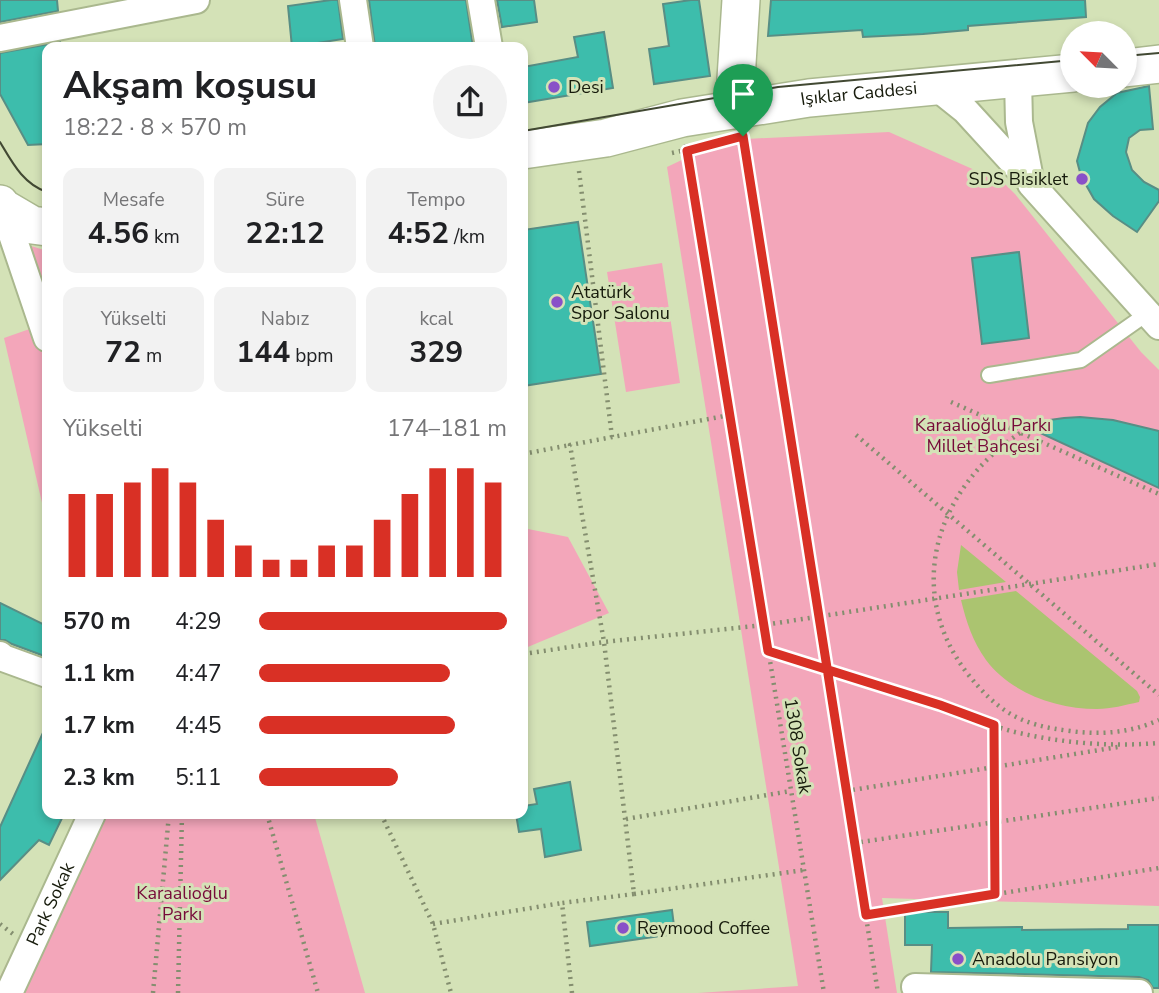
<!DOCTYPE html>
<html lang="tr">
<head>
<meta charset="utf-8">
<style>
	:root { --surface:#fff; --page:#f2f2f2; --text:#202124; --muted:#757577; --accent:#d93025 }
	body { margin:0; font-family:"Nunito Sans",sans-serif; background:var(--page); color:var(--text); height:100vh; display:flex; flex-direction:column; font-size:26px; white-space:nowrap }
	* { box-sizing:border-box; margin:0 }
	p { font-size:23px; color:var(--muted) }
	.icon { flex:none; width:38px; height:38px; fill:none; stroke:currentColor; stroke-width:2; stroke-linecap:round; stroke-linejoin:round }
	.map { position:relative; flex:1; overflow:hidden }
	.panel { position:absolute; left:42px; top:42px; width:486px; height:777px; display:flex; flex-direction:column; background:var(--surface); border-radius:14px; box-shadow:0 4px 10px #0003 }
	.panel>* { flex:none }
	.needle { width:46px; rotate:294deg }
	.controls { position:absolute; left:1060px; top:21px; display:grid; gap:14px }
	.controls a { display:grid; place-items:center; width:77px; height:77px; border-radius:50%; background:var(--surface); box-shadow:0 4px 10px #0003; font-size:35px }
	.pin { position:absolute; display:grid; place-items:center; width:60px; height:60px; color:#fff; margin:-72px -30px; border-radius:50% 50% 50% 0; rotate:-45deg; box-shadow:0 0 7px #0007 }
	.pin .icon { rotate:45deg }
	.round { display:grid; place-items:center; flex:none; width:74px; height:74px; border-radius:37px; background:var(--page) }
	.overview { display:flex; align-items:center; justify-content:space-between; height:119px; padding:0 21px }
	h1 { font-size:38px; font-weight:700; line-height:52px }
	.figures { display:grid; grid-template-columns:repeat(3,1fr); gap:10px; height:119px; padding:7px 21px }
	.figures div { display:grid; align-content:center; border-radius:14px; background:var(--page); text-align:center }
	.figures b { font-size:30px; font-weight:700 }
	.figures small { font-size:19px; font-weight:400 }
	.figures p { font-size:19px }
	.chart { height:196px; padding:14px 21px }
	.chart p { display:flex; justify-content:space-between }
	.chart svg { width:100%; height:126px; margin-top:7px; stroke:var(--accent); stroke-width:6 }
	ul { padding:0 21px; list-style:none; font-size:23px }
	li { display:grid; grid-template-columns:112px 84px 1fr; align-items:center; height:52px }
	li i { height:18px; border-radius:9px; background:var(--accent) }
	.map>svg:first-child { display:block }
	.green { fill:#f3a6ba }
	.water { fill:#abc470 }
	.building { fill:#3dbdac; stroke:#588e85; stroke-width:2 }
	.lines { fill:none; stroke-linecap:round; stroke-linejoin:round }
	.lane-casing { stroke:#aab88e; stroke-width:18 }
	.street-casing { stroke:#aab88e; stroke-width:30 }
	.secondary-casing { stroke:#aab88e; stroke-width:40 }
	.path { stroke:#848e6f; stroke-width:4.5; stroke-dasharray:2 5; stroke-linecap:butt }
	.lane { stroke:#fff; stroke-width:14 }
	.street { stroke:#fff; stroke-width:26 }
	.secondary { stroke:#fff; stroke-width:37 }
	.tram { stroke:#424933; stroke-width:2 }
	.route-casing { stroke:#fff; stroke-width:14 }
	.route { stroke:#d93025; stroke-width:9 }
	.poi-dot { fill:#8950c8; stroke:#d4e2b7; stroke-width:2.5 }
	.labels { text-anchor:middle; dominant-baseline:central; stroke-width:6; stroke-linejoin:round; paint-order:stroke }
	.poi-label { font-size:18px; fill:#171b0c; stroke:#d4e2b7; text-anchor:start }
	.street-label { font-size:18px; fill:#171b0c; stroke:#d4e2b7 }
	.park-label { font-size:18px; fill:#770a39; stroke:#d4e2b7 }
</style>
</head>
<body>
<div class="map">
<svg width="1159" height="993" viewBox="0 0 1159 993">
	<rect width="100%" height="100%" fill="#d4e2b7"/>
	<path class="green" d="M889,132L1004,183L1015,194L1141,352L1159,370V906L882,898L897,993H698L798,986L667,167L688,157L746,139Z
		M25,244L47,251V513L43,507L4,338L41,325Z
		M662,263L680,383L626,392L607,272Z
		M523,528L568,537L609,613L523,649Z
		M78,814H314L365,993H0V977Z"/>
	<path class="water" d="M961,545L1006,582L959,590L957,572Z
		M1016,591L1137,691L1140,697L1139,702C1125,705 1111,709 1097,709C1056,709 1011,693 986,660C973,642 966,621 961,600Z"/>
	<path class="building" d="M0,0H57L58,11L0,22Z
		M331,0H338L343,39L292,47L288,6Z
		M369,0H466L473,47H375Z
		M497,0H534L537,22L502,27Z
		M691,0H699L710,76L654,84L649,49L669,46L663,4Z
		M771,0H1085L1086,17L968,26V30L923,34L863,37L862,30L768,36Z
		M604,32L613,88L523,103V67L578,57L574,37Z
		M60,42V47H47V144L28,145L0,94V53Z
		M1149,86L1153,129L1140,130L1129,138L1126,152L1132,170L1144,182L1159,190V201L1137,232L1113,216L1094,199L1081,176L1077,161L1088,123L1100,107L1117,93Z
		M578,222L601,374L523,386V230Z
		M1019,252L1029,338L982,344L972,258Z
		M1080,417L1113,420L1159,431V488L1021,424L1064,418Z
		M0,603L47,626V657L12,644L5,640H0Z
		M47,724V814H64L49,845L39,840L0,880V827Z
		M570,782L581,850L545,857L541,829L519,832L516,814H523V806L537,804L534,789Z
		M672,910L675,934L590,946L587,922Z
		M905,912H948V928L1022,927V930L1128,929V925H1159V988H1153L1148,980L1139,977L931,972L932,945H905Z"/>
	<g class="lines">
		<g class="lane-casing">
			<path id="lane" d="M989,375L1081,360L1148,313"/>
		</g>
		<g class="street-casing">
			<g id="street">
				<path d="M353,0L360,47"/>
				<path d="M481,0L489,47"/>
				<path d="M0,38L196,0"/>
				<path d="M1018,79L1019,122L1031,184L1159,326"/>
				<path d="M935,86L965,110L1030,181"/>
				<path d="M0,209L3,208L47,338"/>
				<path d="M0,655L3,658L47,674"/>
				<path d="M915,987L1139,993"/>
				<path id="s1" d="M9,993L92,814"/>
			</g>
		</g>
		<g class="secondary-casing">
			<g id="secondary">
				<path d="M1125,68L1159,64"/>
				<path d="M740,108L736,79L741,0"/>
				<path id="s2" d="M523,150L606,138L682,118L809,98L1073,73"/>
				<path d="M0,204L3,208L32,225L47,227"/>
			</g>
		</g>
		<path class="path" d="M743,136L878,993
			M686,144L824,993
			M672,153L708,145
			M579,171L612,437
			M951,402L1159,494
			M1020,433C937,488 903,589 967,673C998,712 1020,725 1070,731C1101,735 1130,733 1159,720
			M856,435L1159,695
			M523,454L570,445
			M768,651C824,669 881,685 936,703C961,712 985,724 1011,731C1059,743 1110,747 1159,743
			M523,654L604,642L764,625L1159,564
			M994,725L995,894
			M846,791L1118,747
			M267,814L318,993
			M381,814L433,924L451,993
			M626,819L791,791
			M854,843L1159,798
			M634,894L804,870
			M866,915L1159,868
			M0,924L13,934
			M433,924L562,903
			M153,993L169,814
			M178,993L182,814
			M572,993L562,903L634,894L604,642L570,445L730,415"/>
		<use href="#lane" class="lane"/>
		<use href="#street" class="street"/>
		<use href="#secondary" class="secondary"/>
		<path class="tram" d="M1125,56L1159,53
			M523,131L778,87L1073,60
			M0,142C12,162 23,184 47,192"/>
	</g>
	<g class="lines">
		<g class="route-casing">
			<path id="route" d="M743,136L687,151L768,651L940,705L994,725L995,894L866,915C850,815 834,716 819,617L743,136"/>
		</g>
		<use href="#route" class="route"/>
	</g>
	<g class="poi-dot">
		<circle cx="554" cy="87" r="7"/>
		<circle cx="1082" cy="179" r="7"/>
		<circle cx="557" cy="302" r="7"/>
		<circle cx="623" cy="928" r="7"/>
		<circle cx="958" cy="959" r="7"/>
	</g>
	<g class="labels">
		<g class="poi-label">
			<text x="568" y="87">Desi</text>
			<text x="1068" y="179" text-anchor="end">SDS Bisiklet</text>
			<text x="571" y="292">Atatürk<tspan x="571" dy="21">Spor Salonu</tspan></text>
			<text x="637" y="928">Reymood Coffee</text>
			<text x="972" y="959">Anadolu Pansiyon</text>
		</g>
		<g class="street-label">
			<text stroke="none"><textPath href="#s2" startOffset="341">Işıklar Caddesi</textPath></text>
			<text transform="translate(798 746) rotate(81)">1308 Sokak</text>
			<text stroke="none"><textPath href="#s1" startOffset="98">Park Sokak</textPath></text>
		</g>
		<g class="park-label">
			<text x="983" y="425">Karaalioğlu Parkı<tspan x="983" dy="21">Millet Bahçesi</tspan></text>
			<text x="182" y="893">Karaalioğlu<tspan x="182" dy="21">Parkı</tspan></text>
		</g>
	</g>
</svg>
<div class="controls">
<a><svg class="needle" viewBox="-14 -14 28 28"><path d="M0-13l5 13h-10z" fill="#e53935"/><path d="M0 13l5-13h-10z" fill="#757577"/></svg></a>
</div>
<div class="pin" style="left:743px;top:136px;background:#1e9e55"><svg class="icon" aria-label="arrive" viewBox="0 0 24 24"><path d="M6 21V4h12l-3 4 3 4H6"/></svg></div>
<section class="panel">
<div class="overview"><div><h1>Akşam koşusu</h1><p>18:22 · 8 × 570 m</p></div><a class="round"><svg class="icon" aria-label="share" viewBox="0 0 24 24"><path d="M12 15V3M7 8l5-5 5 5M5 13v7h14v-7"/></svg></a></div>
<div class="figures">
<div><p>Mesafe</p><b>4.56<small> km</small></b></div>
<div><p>Süre</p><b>22:12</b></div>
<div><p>Tempo</p><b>4:52<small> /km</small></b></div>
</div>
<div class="figures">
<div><p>Yükselti</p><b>72<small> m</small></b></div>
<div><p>Nabız</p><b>144<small> bpm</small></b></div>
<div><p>kcal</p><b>329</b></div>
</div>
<div class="chart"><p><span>Yükselti</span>174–181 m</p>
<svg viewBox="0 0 160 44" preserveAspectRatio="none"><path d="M5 44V15M15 44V15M25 44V11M35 44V6M45 44V11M55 44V24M65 44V33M75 44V38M85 44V38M95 44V33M105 44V33M115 44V24M125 44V15M135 44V6M145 44V6M155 44V11"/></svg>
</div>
<ul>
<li><b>570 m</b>4:29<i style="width:100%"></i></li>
<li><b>1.1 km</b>4:47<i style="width:77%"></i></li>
<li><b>1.7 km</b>4:45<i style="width:79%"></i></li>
<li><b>2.3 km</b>5:11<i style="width:56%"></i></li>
</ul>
</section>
</div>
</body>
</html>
